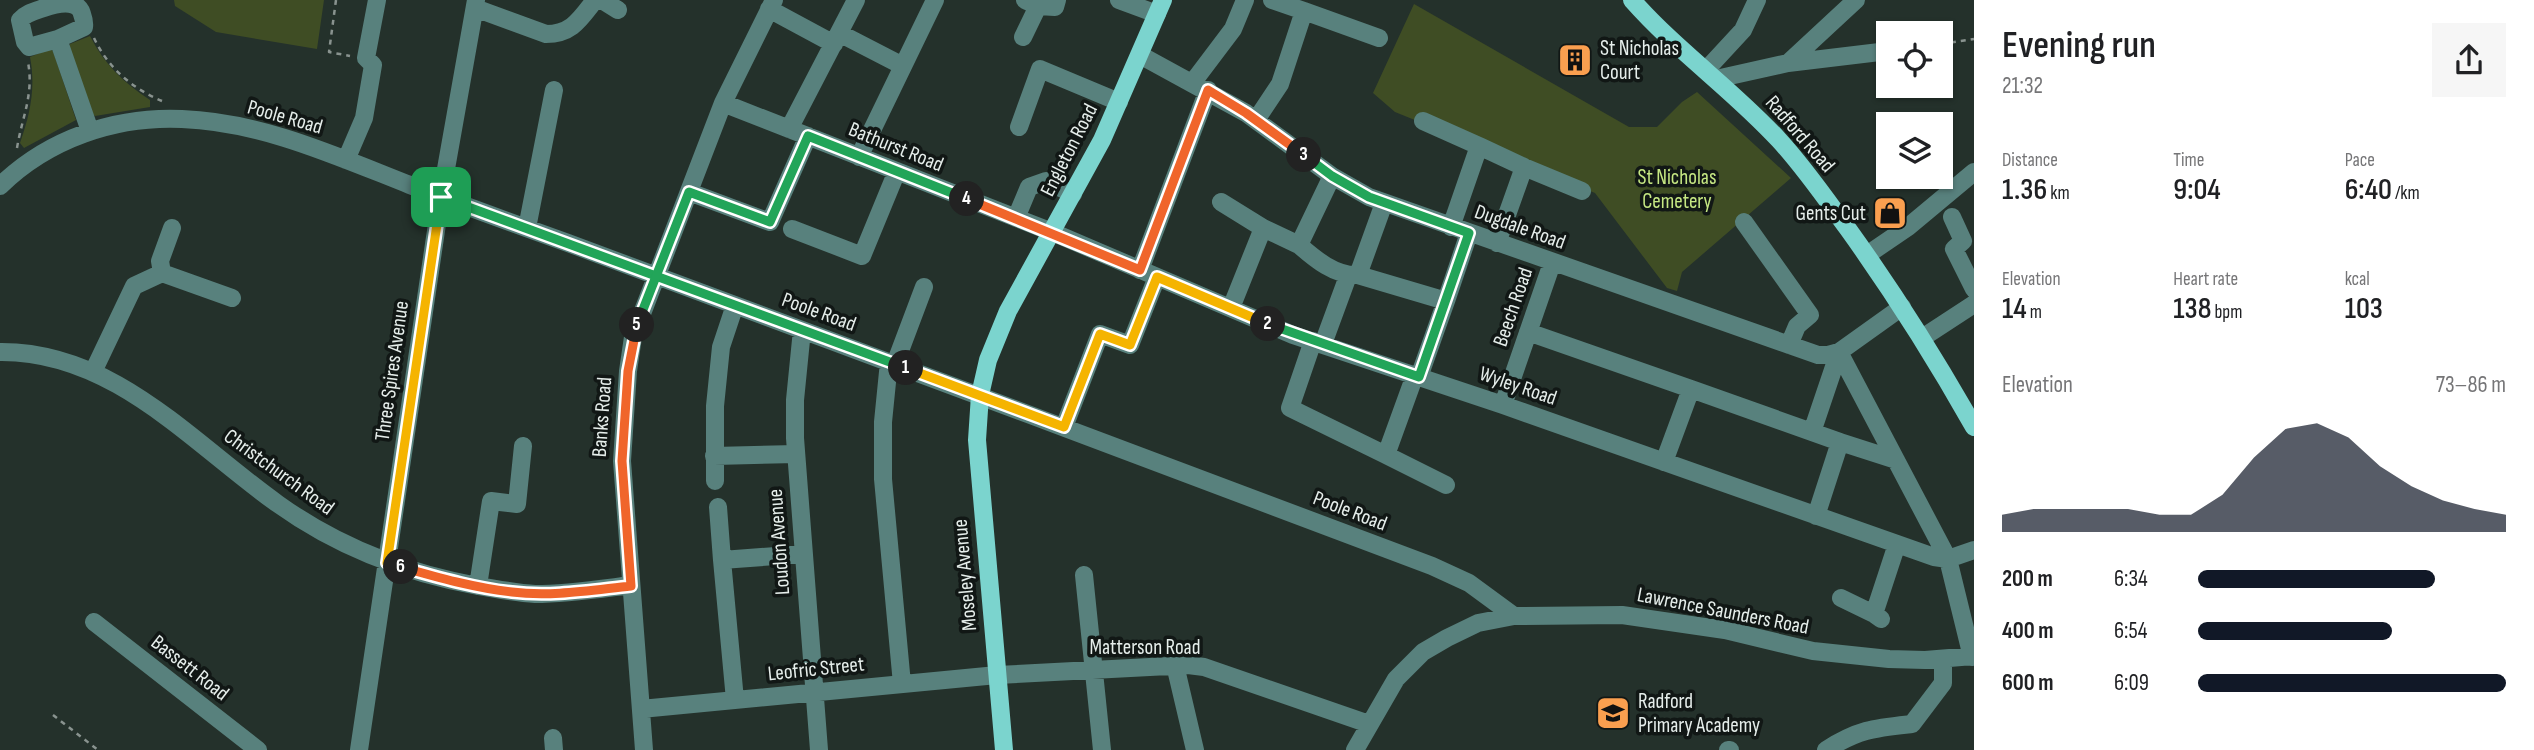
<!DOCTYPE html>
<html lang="en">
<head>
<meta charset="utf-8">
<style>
	:root { --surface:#fff; --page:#f6f6f6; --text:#202124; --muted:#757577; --accent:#111827 }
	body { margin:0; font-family:"Sofia Sans Condensed",sans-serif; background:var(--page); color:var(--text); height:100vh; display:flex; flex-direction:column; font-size:26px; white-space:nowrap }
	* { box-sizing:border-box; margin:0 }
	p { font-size:23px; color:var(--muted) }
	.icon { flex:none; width:38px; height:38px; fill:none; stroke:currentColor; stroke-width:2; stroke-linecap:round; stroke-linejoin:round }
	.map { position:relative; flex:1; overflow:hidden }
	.details { display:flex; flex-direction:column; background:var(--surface); width:560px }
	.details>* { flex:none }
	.buttons { position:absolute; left:1876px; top:21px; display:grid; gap:14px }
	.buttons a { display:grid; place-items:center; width:77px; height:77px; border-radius:0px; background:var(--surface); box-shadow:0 2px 5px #0004; font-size:35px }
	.pin { position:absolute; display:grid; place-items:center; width:60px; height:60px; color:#fff; margin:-30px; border-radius:14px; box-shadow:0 4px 10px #0006 }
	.km { position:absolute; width:35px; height:35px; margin:-18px; border-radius:50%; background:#222; color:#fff; font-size:19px; line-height:35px; text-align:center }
	.round { display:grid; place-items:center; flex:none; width:74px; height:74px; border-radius:0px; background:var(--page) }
	.summary { display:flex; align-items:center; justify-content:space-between; height:119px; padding:0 28px }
	h1 { font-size:38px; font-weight:600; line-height:52px }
	.stats { display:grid; grid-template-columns:repeat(3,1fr); gap:10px; height:119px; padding:7px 28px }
	.stats div { display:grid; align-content:center }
	.stats b { font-size:30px; font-weight:600 }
	.stats small { font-size:19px; font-weight:400 }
	.stats p { font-size:19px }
	.chart { height:196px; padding:14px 28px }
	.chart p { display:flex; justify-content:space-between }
	.chart svg { width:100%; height:126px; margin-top:7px; fill:var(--accent); opacity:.7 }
	ul { padding:0 28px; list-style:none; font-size:23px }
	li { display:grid; grid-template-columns:112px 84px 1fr; align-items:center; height:52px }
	li i { height:18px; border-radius:9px; background:var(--accent) }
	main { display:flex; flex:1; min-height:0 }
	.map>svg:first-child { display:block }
	.green { fill:#3f4d24 }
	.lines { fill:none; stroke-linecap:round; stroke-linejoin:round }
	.path { stroke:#89938f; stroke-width:2.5; stroke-dasharray:5 5; stroke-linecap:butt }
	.minor { stroke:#58817d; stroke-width:18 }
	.major { stroke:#7bd4ce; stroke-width:18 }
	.split-1-casing { stroke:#fff; stroke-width:14 }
	.split-2-casing { stroke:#fff; stroke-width:14 }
	.split-3-casing { stroke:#fff; stroke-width:14 }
	.split-4-casing { stroke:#fff; stroke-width:14 }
	.split-5-casing { stroke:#fff; stroke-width:14 }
	.split-6-casing { stroke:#fff; stroke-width:14 }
	.split-7-casing { stroke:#fff; stroke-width:14 }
	.split-1 { stroke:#22a559; stroke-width:9 }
	.split-2 { stroke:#f5b400; stroke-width:9 }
	.split-3 { stroke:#22a559; stroke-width:9 }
	.split-4 { stroke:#f0652b; stroke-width:9 }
	.split-5 { stroke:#22a559; stroke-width:9 }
	.split-6 { stroke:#f0652b; stroke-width:9 }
	.split-7 { stroke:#f5b400; stroke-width:9 }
	.labels { text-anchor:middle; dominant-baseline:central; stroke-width:7; stroke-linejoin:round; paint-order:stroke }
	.poi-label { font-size:21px; fill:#e6eeeb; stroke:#111715; text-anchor:start }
	.street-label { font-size:21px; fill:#e6eeeb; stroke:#111715 }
	.park-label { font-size:21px; fill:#c6e883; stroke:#111715 }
</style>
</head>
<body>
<main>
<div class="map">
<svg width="1974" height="750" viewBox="0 0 1974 750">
	<rect width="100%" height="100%" fill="#24312b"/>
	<path class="green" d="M174,0H324L317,49L216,32L175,6Z
		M1414,4L1629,127H1657L1682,102L1697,92L1791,178L1682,272L1677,291L1667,288L1595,193L1395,112L1373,93Z
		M90,36C104,64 124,83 150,100V107L95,116L92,114L69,48L70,44Z
		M50,49L53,51L76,120L24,148L20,143C30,114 36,88 30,57Z"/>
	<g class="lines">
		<path class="path" d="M336,0L329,52L350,56
			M94,38C108,68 133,89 162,101
			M1941,44L1974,39
			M17,148C22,117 34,95 28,62
			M53,715L98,750"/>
		<path class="minor" d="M602,0L618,10
			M1025,0L1038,6L1055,7L1057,0
			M1119,0L1157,14
			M475,8L546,34C572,34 580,19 595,0
			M769,9L834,44
			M1304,11L1379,38
			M839,33L903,66
			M1023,37L1038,6
			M58,39L29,47L25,42L20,20C26,13 35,11 44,8C58,3 75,0 81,11C83,17 85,21 84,27L58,39L90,131
			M1140,55L1246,113L1332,176L1369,197L1818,355H1828L1839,352L1902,307
			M1788,63L1856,0
			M1706,70L1743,30L1757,0
			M1716,79L1788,63L1888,51
			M1193,82L1233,29L1245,0
			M723,103L1052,232L1293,335L1503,405L1934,557L1948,559L1974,550
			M1256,120L1280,84L1304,11L1272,0
			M1423,121L1479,146L1451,227
			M1019,127L1040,69L1119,102
			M789,129L856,0
			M1479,146L1524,167L1497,243
			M859,157L935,0
			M346,160L364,118L373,65L366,58L377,0
			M1524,167L1582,191
			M1332,176L1299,245C1315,259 1335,276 1358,275L1446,301L1419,377
			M0,186C48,139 115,116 182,119C262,122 336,156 410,185C462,205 515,224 568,243C857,350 1144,457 1432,566L1469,583L1514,616
			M689,192L770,222L808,136
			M1221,202L1263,228
			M1952,217L1963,241L1954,249L1974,289
			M1016,218L1029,187L1046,181L1073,194
			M1744,222L1810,315L1797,326L1789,345
			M172,228L160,261L162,273L232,298
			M527,228L554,90
			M792,229L862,256L897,171
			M1867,255L1908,227L1974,172
			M1140,270L1208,90
			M1358,275L1384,203
			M1446,301L1469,233
			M1231,308L1263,228L1299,245
			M802,330L795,400V438L819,750
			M1528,332L1691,389
			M1922,338L1974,304
			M1313,341L1290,408L1386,455
			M1323,344L1348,276
			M0,352C114,351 192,443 278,504C338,547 406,573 478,586C497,589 516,593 535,594C567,594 599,589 631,585
			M1839,352L1948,559L1972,657
			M889,362L883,422V479L902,684
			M895,364L924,287
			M93,372L134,286L162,273
			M1415,375L1386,455L1446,485
			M1503,405L1552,263
			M1064,427L1100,334L1130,345L1157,277
			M1812,432L1839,352
			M714,456L796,454
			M1664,462L1691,389L1840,442
			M715,481V406L721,347L735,305
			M718,507L722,560L803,554
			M1816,516L1840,442L1896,460
			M722,560L735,700
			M1084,575L1102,750
			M478,586L491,501L517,504L523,446
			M1841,598L1874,614
			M1881,619L1874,614L1897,544
			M94,622L258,750
			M1175,665L1195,750
			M641,709L997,675L1188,665L1204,667L1369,724
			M553,738L554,750
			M359,750L441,197L476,0
			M644,750L622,461L628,371L633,337L723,103L774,0
			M1355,750L1396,679L1423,652L1447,638L1478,623L1514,616L1622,615L1725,630L1813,651L1889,659L1925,660L1974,656
			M1728,750H1730
			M1826,750C1859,729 1875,728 1912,724L1943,683V659"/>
		<path class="major" d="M1632,0C1677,51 1733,90 1779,140C1804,167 1826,199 1848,229C1894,293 1935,358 1974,427
			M1004,750L977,440L980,395L988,360L1008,311L1102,140L1163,0"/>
	</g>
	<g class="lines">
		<g class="split-1-casing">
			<path id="split-1" d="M441,197L906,368"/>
		</g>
		<g class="split-2-casing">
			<path id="split-2" d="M906,368L1064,427L1100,334L1130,345L1157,277L1268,324"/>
		</g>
		<g class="split-3-casing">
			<path id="split-3" d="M1268,324L1419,377L1469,233L1369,197L1332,176L1304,155"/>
		</g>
		<g class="split-4-casing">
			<path id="split-4" d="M967,199L1140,270L1208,90L1246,113L1304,155"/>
		</g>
		<g class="split-5-casing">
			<path id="split-5" d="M637,325L689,192L770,222L808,136L967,199"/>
		</g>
		<g class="split-6-casing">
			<path id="split-6" d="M401,567C437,577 474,588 512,592C551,597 592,590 631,586L622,461L628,371L637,325"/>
		</g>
		<g class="split-7-casing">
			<path id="split-7" d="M401,567L387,563L441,197"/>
		</g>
		<use href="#split-1" class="split-1"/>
		<use href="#split-2" class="split-2"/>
		<use href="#split-3" class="split-3"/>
		<use href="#split-4" class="split-4"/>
		<use href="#split-5" class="split-5"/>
		<use href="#split-6" class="split-6"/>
		<use href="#split-7" class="split-7"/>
	</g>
	<defs>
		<g id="building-square" transform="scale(1.75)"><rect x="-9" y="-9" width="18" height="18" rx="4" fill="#fa9f4f" stroke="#111715"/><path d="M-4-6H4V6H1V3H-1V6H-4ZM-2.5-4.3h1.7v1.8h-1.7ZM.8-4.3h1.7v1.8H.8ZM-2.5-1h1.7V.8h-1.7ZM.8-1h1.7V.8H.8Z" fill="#111"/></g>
		<g id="shop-square" transform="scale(1.75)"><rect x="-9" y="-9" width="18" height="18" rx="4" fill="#fa9f4f" stroke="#111715"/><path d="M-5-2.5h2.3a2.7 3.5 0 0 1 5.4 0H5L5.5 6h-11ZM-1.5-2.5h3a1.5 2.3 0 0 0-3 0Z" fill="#111"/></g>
		<g id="school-square" transform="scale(1.75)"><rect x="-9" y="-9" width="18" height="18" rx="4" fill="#fa9f4f" stroke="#111715"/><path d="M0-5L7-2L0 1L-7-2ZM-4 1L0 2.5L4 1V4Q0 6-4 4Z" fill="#111"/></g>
	</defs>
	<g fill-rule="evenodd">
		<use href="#building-square" x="1575" y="60"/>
		<use href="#shop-square" x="1890" y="213"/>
		<use href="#school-square" x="1613" y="713"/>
	</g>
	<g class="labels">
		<g class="poi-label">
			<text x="1600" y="48">St Nicholas<tspan x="1600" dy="24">Court</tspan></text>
			<text x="1866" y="213" text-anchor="end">Gents Cut</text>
			<text x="1638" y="701">Radford<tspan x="1638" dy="24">Primary Academy</tspan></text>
		</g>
		<g class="street-label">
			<text transform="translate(285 117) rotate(16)">Poole Road</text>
			<text transform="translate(1800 134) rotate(49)">Radford Road</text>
			<text transform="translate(896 147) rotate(22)">Bathurst Road</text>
			<text transform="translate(1069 150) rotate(-63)">Engleton Road</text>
			<text transform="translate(1520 227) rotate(20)">Dugdale Road</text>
			<text transform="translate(1513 307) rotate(-71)">Beech Road</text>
			<text transform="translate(819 312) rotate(20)">Poole Road</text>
			<text transform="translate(392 371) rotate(-82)">Three Spires Avenue</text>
			<text transform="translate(1518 386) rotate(19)">Wyley Road</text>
			<text transform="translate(602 417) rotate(-86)">Banks Road</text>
			<text transform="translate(279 472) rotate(36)">Christchurch Road</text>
			<text transform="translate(1350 511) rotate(21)">Poole Road</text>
			<text transform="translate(779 542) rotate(-94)">Loudon Avenue</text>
			<text transform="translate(965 575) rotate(-95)">Moseley Avenue</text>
			<text transform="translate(1723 611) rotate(11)">Lawrence Saunders Road</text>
			<text x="1145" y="647">Matterson Road</text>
			<text transform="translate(190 668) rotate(38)">Bassett Road</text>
			<text transform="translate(816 669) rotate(-6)">Leofric Street</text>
		</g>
		<g class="park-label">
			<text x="1677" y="177">St Nicholas<tspan x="1677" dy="24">Cemetery</tspan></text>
		</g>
	</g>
</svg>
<div class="buttons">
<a><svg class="icon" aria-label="locate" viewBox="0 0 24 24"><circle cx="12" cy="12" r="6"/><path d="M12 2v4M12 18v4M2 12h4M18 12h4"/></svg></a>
<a><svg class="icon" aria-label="layers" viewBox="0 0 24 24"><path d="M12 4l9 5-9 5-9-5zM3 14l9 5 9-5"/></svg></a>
</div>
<div class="pin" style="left:441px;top:197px;background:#1e9e55"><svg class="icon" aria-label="arrive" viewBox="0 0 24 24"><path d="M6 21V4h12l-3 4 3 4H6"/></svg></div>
<b class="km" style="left:906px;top:368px">1</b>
<b class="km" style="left:1268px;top:324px">2</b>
<b class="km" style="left:1304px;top:155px">3</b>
<b class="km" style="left:967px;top:199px">4</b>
<b class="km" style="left:637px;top:325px">5</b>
<b class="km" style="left:401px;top:567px">6</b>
</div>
<section class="details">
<div class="summary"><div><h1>Evening run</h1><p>21:32</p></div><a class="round"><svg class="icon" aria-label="share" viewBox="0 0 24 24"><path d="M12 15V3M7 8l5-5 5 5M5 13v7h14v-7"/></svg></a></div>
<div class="stats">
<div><p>Distance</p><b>1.36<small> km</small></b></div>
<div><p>Time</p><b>9:04</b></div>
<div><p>Pace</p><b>6:40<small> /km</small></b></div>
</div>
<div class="stats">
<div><p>Elevation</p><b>14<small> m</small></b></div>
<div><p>Heart rate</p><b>138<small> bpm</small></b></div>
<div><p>kcal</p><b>103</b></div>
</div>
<div class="chart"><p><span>Elevation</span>73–86 m</p>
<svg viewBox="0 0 160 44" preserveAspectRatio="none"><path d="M0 44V38L10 36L20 36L30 36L40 36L50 38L60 38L70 31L80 18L90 8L100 6L110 11L120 21L130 28L140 33L150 36L160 38V44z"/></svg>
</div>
<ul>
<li><b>200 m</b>6:34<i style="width:77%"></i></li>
<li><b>400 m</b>6:54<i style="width:63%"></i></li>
<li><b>600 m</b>6:09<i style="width:100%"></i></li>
</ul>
</section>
</main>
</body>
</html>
